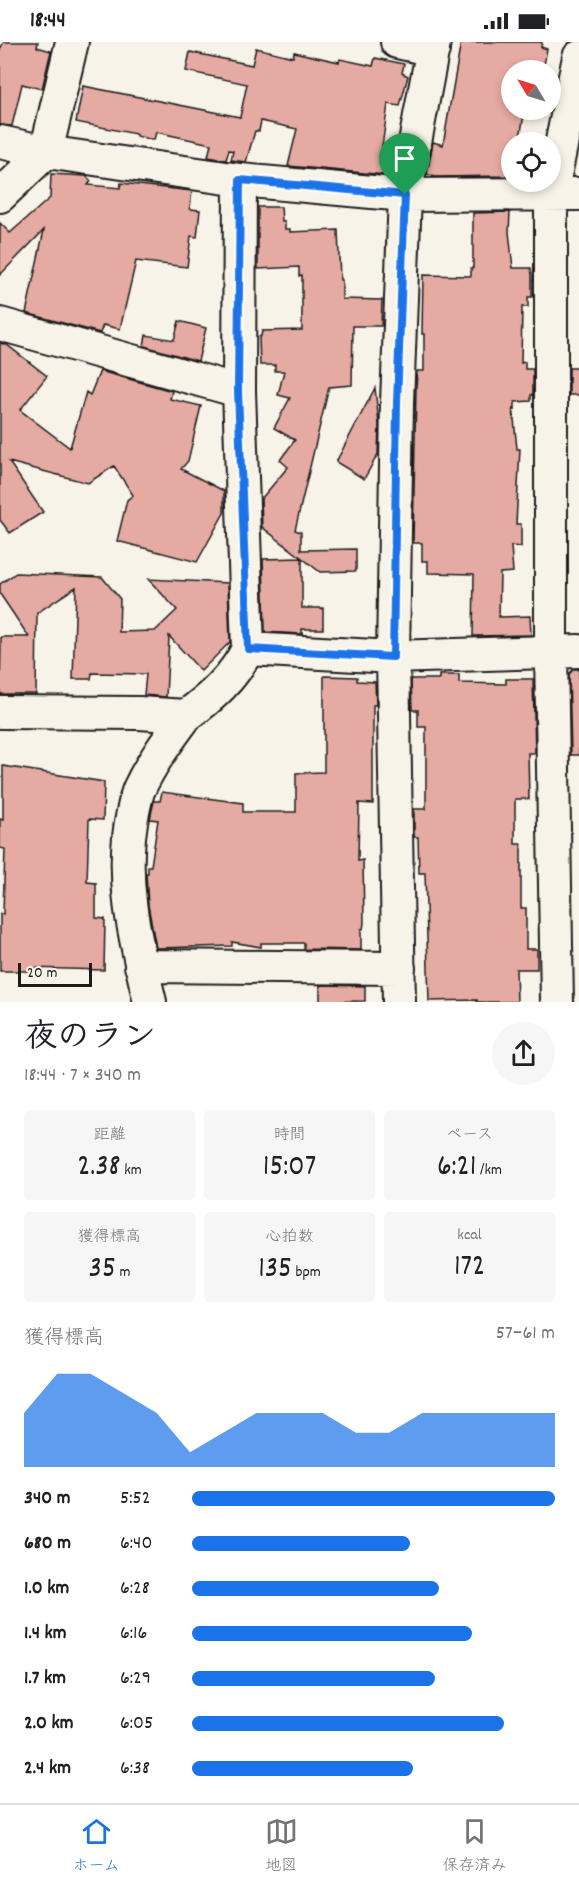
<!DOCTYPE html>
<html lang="ja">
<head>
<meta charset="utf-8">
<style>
	:root { --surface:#fff; --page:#f6f6f6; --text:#202124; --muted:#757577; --line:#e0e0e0; --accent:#1a73e8 }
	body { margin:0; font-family:Dekko,"Klee One",sans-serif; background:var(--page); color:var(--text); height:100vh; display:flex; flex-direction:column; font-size:22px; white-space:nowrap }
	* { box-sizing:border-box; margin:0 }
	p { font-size:20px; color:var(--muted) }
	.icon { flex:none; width:33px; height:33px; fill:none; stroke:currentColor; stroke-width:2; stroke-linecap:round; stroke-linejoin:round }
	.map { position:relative; height:960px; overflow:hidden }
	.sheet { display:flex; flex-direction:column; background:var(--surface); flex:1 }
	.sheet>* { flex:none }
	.needle { width:39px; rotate:308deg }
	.controls { position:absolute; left:501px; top:18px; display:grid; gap:12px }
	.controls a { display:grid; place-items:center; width:60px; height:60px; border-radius:50%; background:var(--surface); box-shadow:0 3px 9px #0003; font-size:30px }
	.scale { position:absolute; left:18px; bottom:15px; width:74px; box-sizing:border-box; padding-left:6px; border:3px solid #1c1c1c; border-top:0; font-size:16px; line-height:21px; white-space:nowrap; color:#1c1c1c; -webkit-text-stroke:4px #f7f3e8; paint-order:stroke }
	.pin { position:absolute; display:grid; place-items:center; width:51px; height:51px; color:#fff; margin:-62px -26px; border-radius:50% 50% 50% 0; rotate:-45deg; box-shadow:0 0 6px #0007 }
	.pin .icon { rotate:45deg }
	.round { display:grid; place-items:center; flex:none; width:63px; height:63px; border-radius:32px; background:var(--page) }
	.overview { display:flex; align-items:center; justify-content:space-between; height:102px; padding:0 24px }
	h1 { font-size:33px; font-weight:600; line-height:45px }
	.figures { display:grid; grid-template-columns:repeat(3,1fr); gap:9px; height:102px; padding:6px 24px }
	.figures div { display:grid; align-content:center; border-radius:6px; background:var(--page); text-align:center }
	.figures b { font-size:30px; font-weight:600 }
	.figures small { font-size:16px; font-weight:400 }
	.figures p { font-size:16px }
	.chart { height:168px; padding:12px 24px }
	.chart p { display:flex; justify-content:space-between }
	.chart svg { width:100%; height:108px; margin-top:6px; fill:var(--accent); opacity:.7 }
	ul { padding:0 24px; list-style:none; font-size:20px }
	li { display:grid; grid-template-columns:96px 72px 1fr; align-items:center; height:45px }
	li i { height:15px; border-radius:8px; background:var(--accent) }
	.status { display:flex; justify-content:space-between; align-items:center; height:42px; padding:0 30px; background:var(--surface); direction:ltr }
	.status svg { height:16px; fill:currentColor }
	.dock { display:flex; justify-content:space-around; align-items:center; height:84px; border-top:2px solid var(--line); background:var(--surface); font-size:16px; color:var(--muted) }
	.dock a { display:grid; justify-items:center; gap:3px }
	.dock .on { color:var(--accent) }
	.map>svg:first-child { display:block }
	.building { fill:#e5aaa2; stroke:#1c1c1c; stroke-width:1.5 }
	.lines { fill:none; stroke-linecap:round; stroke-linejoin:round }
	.minor-casing { stroke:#1c1c1c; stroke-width:36 }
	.minor { stroke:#f7f3e8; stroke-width:32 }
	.route-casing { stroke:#fff; stroke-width:12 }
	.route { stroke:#1a73e8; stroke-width:8 }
</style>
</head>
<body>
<div class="status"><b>18:44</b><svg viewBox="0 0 49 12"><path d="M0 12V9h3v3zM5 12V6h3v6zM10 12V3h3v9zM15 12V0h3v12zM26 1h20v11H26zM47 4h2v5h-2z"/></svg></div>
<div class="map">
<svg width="579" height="960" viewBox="0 0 579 960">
	<rect width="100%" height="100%" fill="#f7f3e8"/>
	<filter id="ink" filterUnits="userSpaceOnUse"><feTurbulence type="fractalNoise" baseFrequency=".0167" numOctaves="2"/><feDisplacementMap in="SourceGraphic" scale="12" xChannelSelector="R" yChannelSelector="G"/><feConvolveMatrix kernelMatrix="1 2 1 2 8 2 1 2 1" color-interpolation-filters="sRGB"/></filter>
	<g filter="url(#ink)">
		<path class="building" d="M4,0H38L37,5L51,9L42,47L22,42L12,84L0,83V7Z
			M461,0H542L541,5L547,7L543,28H512V68H525L519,100H512V128H508L507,134L435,135L427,132L433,100L443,103Z
			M256,6L293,15L294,10L339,20L340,17L373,24L375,16L404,22L402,31L408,34L400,64L388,62L382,105L395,107L393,121L388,120L386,133L288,124L297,87L261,79L259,89H255L246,120L231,118L233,109L229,108L226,118L208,115L211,102L156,90L154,98L136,94V92L76,80L83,44L240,75L247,42L186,29L190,10L252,23Z
			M51,132L86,134L91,139L88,143L120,146L121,141L192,149L190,167L200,168L197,195L191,194L187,225L136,219L120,287L103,283L100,291L26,271L44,188L0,233V181L10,191L50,156Z
			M258,165H281L282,179H285V187H290V190L338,188L340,238H342V257L382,258L381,284H353L352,343L329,345L295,488L301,490V508L356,507V529L320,530L302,516V566H323V587H302V592L265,590L263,517L302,516L262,485L261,457L288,425L280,418L295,398L274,386L290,356L278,353L284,329H275V323H260L259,295L261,294L262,289L302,288V233L299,234V225L258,227Z
			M510,170L509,190L513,226H531L532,233V255H528V265H522L521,321L525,320V327H533V353H531V359L515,360V368L513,367L517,407H520L516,482H521V505L511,504L513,530L500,531L499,575L530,574L531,593L473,594L474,532L428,531V519H422V501H413L416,346L417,329H424V292H422L423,233L471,234V226H473V171Z
			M179,279L206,286L198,319L144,304L146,293L174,298Z
			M0,301L7,303L47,334L20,368L70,406L86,350L90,353L100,329L172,349L170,357L201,364L188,419L181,427L224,449V471L197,520L117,499L127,458L133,453L114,424L88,441L9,420L43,470L10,491L0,478Z
			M569,326H579V353H569Z
			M375,346L379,382L378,412L364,437L336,420Z
			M16,531L102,535L120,557L119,590L155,589L177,568L148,537L228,541L230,600L201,629L169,594L166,655L144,653L146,632L92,631L91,637H73L76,545L37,571L36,652H0L1,595H29L0,552V542Z
			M574,627H579V713H571L569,632Z
			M439,633H459V641L506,642V637H533L535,711H528L529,757H515V802H521V866H526V907H537V927H516L517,960H477V958L429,959L425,831H419L418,795H414V767H426V685H418V668H412L411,637H439Z
			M324,634L357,635V639L375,640L376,663H373V762L359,761L358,819L363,818L364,881L363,887H361V908L304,907V901H261V905L232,900V904L156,906L148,863L146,831H148V824H151L158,778L150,777L154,759H160L162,750L243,761V770H296V731L324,730Z
			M3,724L104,740L103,778L89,777L87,840L96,841V876L105,877L104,928L30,926V929H0V872H3L5,807L0,806V777L3,778Z
			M320,943L365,944V959L320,960Z"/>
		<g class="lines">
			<g class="minor-casing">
				<path id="minor" d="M397,0L433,8
					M0,100L46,110L240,138L405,153L579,152
					M240,138L239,349L248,607
					M0,154L46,110L72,0
					M0,282L239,349
					M0,670L139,671L186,674C212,655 233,636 248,607L393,615L579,609
					M141,924L399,926
					M150,960C135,897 119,834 133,770C135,762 136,754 139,747C151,721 169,697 186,674
					M399,960L393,615L397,360L405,153L434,0
					M557,960L551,610V153L579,15"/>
			</g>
			<use href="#minor" class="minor"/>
		</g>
	</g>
	<g class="lines" filter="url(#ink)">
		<g class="route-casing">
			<path id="route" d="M240,138L405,153L397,360L393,615L248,607L238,349Z"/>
		</g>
		<use href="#route" class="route"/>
	</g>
</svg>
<div class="controls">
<a><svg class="needle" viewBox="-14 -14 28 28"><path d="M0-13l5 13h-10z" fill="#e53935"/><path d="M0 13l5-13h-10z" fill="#757577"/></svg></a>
<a><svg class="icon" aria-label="locate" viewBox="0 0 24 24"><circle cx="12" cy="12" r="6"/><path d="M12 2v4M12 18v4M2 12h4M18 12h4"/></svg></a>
</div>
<div class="scale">20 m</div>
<div class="pin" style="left:405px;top:153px;background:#1e9e55"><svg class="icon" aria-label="arrive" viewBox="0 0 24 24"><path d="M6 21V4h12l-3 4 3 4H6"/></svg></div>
</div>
<section class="sheet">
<div class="overview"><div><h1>夜のラン</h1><p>18:44 · 7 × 340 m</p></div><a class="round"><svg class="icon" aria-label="share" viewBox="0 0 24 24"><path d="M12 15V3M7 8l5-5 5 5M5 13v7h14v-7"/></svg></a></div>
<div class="figures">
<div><p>距離</p><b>2.38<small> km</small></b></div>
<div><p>時間</p><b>15:07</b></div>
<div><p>ペース</p><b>6:21<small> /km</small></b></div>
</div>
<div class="figures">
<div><p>獲得標高</p><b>35<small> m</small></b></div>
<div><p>心拍数</p><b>135<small> bpm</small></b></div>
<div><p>kcal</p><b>172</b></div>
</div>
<div class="chart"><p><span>獲得標高</span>57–61 m</p>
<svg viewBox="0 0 160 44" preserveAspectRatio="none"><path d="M0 44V22L10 6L20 6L30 14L40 22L50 38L60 30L70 22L80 22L90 22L100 30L110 30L120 22L130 22L140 22L150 22L160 22V44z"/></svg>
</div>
<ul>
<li><b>340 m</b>5:52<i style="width:100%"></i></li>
<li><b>680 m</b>6:40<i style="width:60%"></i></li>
<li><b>1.0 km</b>6:28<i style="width:68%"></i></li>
<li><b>1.4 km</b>6:16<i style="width:77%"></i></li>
<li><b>1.7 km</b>6:29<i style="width:67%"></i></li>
<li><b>2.0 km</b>6:05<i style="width:86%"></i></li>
<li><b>2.4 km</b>6:38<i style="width:61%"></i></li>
</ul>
</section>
<nav class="dock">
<a class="on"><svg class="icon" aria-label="home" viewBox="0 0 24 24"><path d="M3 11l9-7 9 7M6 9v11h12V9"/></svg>ホーム</a>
<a><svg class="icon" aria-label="map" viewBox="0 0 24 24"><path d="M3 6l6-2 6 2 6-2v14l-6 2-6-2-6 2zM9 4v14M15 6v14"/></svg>地図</a>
<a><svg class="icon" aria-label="saved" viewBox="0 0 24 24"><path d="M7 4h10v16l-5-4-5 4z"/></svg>保存済み</a>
</nav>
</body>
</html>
